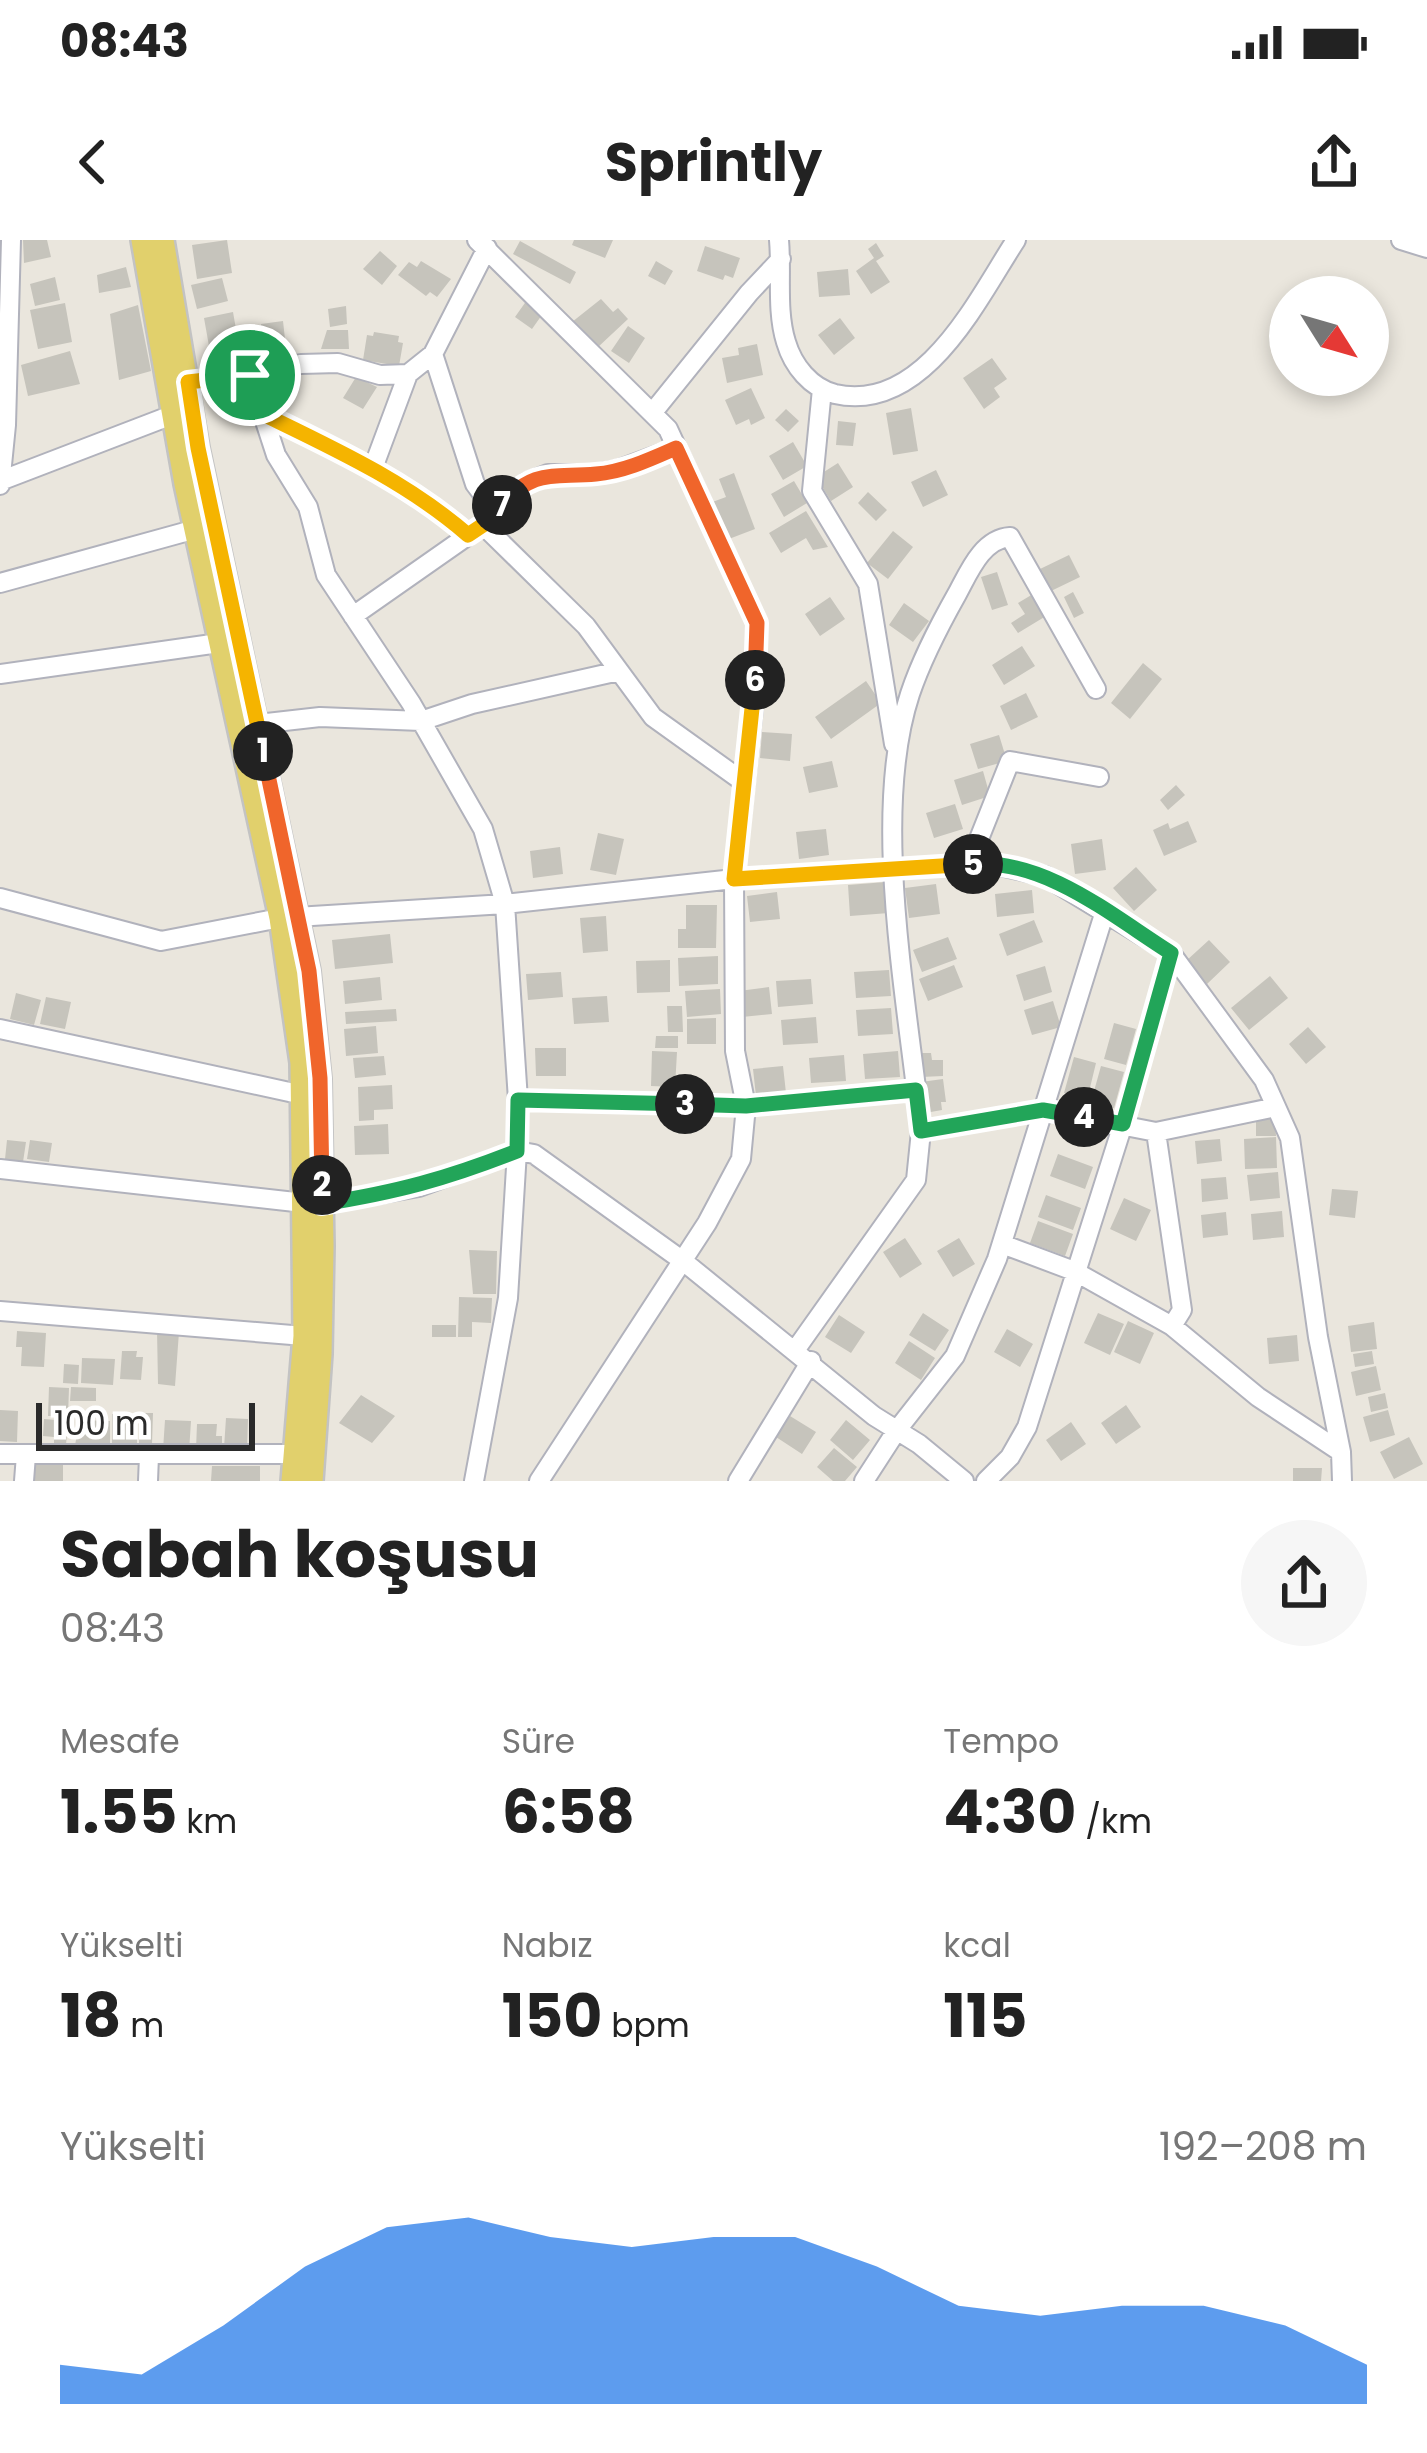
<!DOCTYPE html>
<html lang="tr">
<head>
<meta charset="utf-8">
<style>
	:root { --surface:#fff; --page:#f6f6f6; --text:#222; --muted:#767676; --accent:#1a73e8 }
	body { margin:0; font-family:Poppins,sans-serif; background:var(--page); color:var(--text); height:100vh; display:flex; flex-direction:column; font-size:45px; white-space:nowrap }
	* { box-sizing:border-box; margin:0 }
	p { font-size:39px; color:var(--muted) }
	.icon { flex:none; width:66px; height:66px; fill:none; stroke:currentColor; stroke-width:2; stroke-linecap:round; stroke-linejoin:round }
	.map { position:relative; height:1241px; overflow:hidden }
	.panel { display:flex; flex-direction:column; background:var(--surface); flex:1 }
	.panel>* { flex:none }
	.needle { width:78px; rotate:127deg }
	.buttons { position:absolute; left:1269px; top:36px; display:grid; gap:24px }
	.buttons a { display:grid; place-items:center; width:120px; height:120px; border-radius:50%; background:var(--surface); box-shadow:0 6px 18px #0003; font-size:60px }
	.scale { position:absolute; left:36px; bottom:30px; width:219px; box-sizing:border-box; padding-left:12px; border:6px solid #2a2a2a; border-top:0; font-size:33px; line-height:42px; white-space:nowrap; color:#2a2a2a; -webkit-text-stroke:9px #fff; paint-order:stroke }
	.pin { position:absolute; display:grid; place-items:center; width:102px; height:102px; color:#fff; margin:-51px; border:6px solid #fff; border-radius:50%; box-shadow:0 3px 12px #0007 }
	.km { position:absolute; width:60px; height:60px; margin:-30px; border-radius:50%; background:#222; color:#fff; font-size:33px; line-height:60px; text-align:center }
	.round { display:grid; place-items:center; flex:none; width:126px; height:126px; border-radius:63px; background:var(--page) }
	.overview { display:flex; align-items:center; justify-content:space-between; height:204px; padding:0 60px }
	h1 { font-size:66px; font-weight:700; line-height:90px }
	.stats { display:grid; grid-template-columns:repeat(3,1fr); gap:18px; height:204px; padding:12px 60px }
	.stats div { display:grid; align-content:center }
	.stats b { font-size:60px; font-weight:700 }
	.stats small { font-size:33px; font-weight:400 }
	.stats p { font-size:33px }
	.chart { height:336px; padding:24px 60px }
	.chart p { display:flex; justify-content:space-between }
	.chart svg { width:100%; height:216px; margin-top:12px; fill:var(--accent); opacity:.7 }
	.status { display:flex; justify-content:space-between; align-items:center; height:84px; padding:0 60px; background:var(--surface); direction:ltr }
	.status svg { height:33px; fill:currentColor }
	header { display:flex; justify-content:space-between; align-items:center; height:156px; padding:0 60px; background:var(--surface); font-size:54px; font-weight:700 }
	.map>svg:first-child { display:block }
	.building { fill:#c6c4bc }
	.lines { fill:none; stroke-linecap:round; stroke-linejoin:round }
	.minor-casing { stroke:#b1b2bc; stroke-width:22 }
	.major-casing { stroke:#c3c3c3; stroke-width:26 }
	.minor { stroke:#fff; stroke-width:18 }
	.major { stroke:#e1d06c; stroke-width:21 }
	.split-1-casing { stroke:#fff; stroke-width:24 }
	.split-2-casing { stroke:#fff; stroke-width:24 }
	.split-3-casing { stroke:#fff; stroke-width:24 }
	.split-4-casing { stroke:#fff; stroke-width:24 }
	.split-5-casing { stroke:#fff; stroke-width:24 }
	.split-6-casing { stroke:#fff; stroke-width:24 }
	.split-7-casing { stroke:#fff; stroke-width:24 }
	.split-8-casing { stroke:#fff; stroke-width:24 }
	.split-1 { stroke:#f5b400; stroke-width:15 }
	.split-2 { stroke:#f0652b; stroke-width:15 }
	.split-3 { stroke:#22a559; stroke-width:15 }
	.split-4 { stroke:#22a559; stroke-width:15 }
	.split-5 { stroke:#22a559; stroke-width:15 }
	.split-6 { stroke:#f5b400; stroke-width:15 }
	.split-7 { stroke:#f0652b; stroke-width:15 }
	.split-8 { stroke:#f5b400; stroke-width:15 }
</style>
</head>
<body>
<div class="status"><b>08:43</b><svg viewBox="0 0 49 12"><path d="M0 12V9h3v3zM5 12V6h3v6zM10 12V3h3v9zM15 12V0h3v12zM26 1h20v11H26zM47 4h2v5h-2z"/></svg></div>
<header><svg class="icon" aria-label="back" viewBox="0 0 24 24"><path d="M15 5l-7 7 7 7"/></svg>Sprintly<svg class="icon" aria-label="share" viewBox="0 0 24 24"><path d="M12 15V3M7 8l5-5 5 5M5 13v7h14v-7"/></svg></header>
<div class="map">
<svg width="1427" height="1241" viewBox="0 0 1427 1241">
	<rect width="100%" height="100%" fill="#eae6dd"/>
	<path class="building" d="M23,0H47L51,17L24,23Z
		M227,0L232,33L197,39L192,5Z
		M574,0H613L605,18L572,5Z
		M520,1L576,32L570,44L513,14Z
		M876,3L884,16L876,21L890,42L871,54L856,31L874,18L868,9Z
		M705,6L740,18L733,38L725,35L723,40L697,31Z
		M380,11L397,26L382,45L363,29Z
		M421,21L451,39L437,57L430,52L426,56L398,35L409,22L417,27Z
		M656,21L673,31L665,45L648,36Z
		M126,27L131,47L99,53L97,35Z
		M848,29L850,55L819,57L817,32Z
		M55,37L60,60L35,66L30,44Z
		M222,38L228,61L197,69L191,45Z
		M601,59L613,72L618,68L628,79L597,108L572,82Z
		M527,60L544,72L532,89L515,77Z
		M65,63L72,102L38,109L30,70Z
		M138,65L151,131L119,140L110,74Z
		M346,66L347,84L330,87L328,69Z
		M233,72L241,118L212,123L204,78Z
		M840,78L855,98L834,115L818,95Z
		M283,81L287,117L265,120L261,84Z
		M628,86L645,98L629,123L611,111Z
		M327,90H348L349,109H321Z
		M374,92L399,96L398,102L403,103L399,126L363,120L367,95L373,96Z
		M757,104L763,135L727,143L722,118L739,115L738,108Z
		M70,111L80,144L28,156L21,125Z
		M992,118L1007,139L994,148L1000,157L984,169L963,138Z
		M356,137L377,147L363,169L343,158Z
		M751,148L765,178L751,185L749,179L736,185L725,160Z
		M911,168L918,211L893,215L886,173Z
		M786,169L799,181L788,192L775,180Z
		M838,181L856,183L853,206L836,205Z
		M793,202L807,226L783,240L769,216Z
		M838,223L853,247L831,261L816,237Z
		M936,230L948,255L923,267L911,242Z
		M734,233L755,289L721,302L707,264L726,257L719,239Z
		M794,241L807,263L784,277L771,254Z
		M868,252L887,270L876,281L858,263Z
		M806,271L828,307L813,310L806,298L781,313L769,293Z
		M893,291L913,307L888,339L867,323Z
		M1069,315L1080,337L1051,351L1040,329Z
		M997,332L1008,365L992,370L981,337Z
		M1073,352L1084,373L1074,378L1064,357Z
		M1033,354L1046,376L1018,393L1011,383L1025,374L1018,363Z
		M830,357L845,379L820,396L805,374Z
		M904,363L929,381L913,402L889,385Z
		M1022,406L1035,426L1004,445L992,425Z
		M1143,423L1162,439L1130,479L1111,463Z
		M866,441L881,463L831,499L815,477Z
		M1026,453L1038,477L1011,490L1000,466Z
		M762,492L792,494L790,521L760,518Z
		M999,495L1007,521L978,529L970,504Z
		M832,521L838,547L809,553L803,527Z
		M983,531L990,556L962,565L954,540Z
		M1176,545L1185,555L1168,570L1160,560Z
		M955,564L963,589L934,598L926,573Z
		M1188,581L1197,602L1164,616L1153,590L1168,583L1170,589Z
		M826,589L829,615L799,619L796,592Z
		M598,593L624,599L616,635L590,630Z
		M1102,599L1106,630L1075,634L1071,604Z
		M560,607L563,634L533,638L530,611Z
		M1136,627L1157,650L1134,671L1113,648Z
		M886,642L889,673L850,676L848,645Z
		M936,644L940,674L909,678L905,648Z
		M1032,650L1034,673L997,677L995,654Z
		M777,652L780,679L750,682L747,656Z
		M686,665H717L716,708H678V689H686Z
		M606,676L608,711L583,713L580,678Z
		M1034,680L1043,702L1007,716L999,694Z
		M390,694L393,723L335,729L332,700Z
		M948,697L957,719L922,732L913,710Z
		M1209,700L1230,722L1207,744L1186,721Z
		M718,716V744L679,746L678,718Z
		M670,720V752L637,753L636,721Z
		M954,725L963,747L928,761L919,739Z
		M1045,726L1052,752L1024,761L1016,735Z
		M889,730L891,756L856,758L854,732Z
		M561,732L563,757L528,760L526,734Z
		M1270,736L1288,758L1249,790L1231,768Z
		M380,737L382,760L345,764L343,741Z
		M811,739L813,764L778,767L776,741Z
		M769,747L772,774L742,777L739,751Z
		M720,749L721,774L687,777L685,751Z
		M16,753L41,760L34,785L10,779Z
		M607,756L609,782L574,784L572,758Z
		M46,757L71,762L65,789L40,784Z
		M1053,761L1061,787L1032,795L1024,770Z
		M667,766H682L683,792H668Z
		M891,768L893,794L858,796L856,770Z
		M396,769L397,781L346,784L345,772Z
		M816,777L818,803L783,805L781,780Z
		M716,778V804H687V779Z
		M1114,783L1136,789L1126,825L1104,819Z
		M376,786L378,813L346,816L344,789Z
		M1308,787L1326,807L1306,824L1289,804Z
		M656,796H678V808H655Z
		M535,808H566V836H536Z
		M652,811L677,812L675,847L651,846Z
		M898,811L900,837L865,839L863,814Z
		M920,813H931L932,820H943V836L921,837Z
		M844,815L846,841L811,843L809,818Z
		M384,816L386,835L355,838L353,818Z
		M1074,817L1096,823L1087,860L1064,853Z
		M783,826L786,853L756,856L753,829Z
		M1101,826L1124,832L1114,868L1091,862Z
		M943,839L946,862H941L942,870L925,873L921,842Z
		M392,845L393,869L374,870V880L359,881L358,847Z
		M1256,879H1275L1276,896H1256Z
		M388,884L389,914L355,915L354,886Z
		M1276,897L1277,928L1245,929L1244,899Z
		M1220,899L1222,921L1197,924L1195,901Z
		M7,900L26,902L23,922L5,919Z
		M30,900L52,903L49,922L27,919Z
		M1058,914L1093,927L1085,949L1050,936Z
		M1278,932L1280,958L1250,961L1247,935Z
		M1226,937L1228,959L1202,962L1201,939Z
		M1332,949L1358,951L1355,978L1329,975Z
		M1046,955L1081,968L1073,990L1038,977Z
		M1124,958L1151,970L1136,1001L1110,989Z
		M1282,971L1284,997L1253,1000L1251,974Z
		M1226,972L1228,995L1203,998L1201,975Z
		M1038,981L1073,994L1065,1016L1030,1003Z
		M905,998L922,1024L900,1038L883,1012Z
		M959,998L975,1024L953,1037L937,1011Z
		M469,1010L497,1011L496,1054H473Z
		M459,1057L492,1058L491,1083L472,1082V1097H458Z
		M923,1073L949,1090L935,1111L909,1095Z
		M1098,1073L1124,1084L1110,1115L1084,1103Z
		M839,1075L865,1092L851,1113L825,1097Z
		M1128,1081L1154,1093L1140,1124L1114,1112Z
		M1374,1082L1377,1109L1351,1112L1348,1086Z
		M432,1085H456V1097H432Z
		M1007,1089L1033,1104L1020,1127L994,1112Z
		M157,1090L179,1092L175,1146L158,1144Z
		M17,1091L46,1093L44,1127L21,1126L22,1107H16Z
		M1297,1095L1299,1121L1269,1124L1267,1098Z
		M909,1101L935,1118L921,1140L895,1123Z
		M122,1111H137L136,1117H143L141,1140L120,1139Z
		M1372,1111L1374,1124L1355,1127L1353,1114Z
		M82,1118L115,1119L113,1145L81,1143Z
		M64,1124L79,1125L78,1144L63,1143Z
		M1376,1126L1381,1150L1356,1156L1351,1132Z
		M49,1147L69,1148L68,1176H48Z
		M71,1147L96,1148V1161H70Z
		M1385,1153L1388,1168L1371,1172L1368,1157Z
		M361,1155L395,1176L372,1203L339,1183Z
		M1126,1165L1141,1187L1116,1204L1101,1183Z
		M0,1170L18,1171L17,1202L0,1201Z
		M1388,1170L1395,1195L1370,1202L1363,1177Z
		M140,1173H153L152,1204L139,1203Z
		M112,1174H137V1205H112Z
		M790,1176L816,1192L802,1214L776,1197Z
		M226,1178L248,1179L247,1209L224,1208Z
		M44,1179L68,1181L66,1205L54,1204V1197L43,1196Z
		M80,1180L110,1181V1206L75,1205Z
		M165,1180L191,1181L189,1212L163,1210Z
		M846,1180L870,1200L853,1220L830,1200Z
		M1071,1182L1086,1204L1061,1221L1046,1200Z
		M197,1184H217L216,1196H222V1210L196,1209Z
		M1409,1197L1423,1224L1394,1239L1380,1212Z
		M834,1208L857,1227L845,1241H833L817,1227Z
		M28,1223H63V1241H27Z
		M212,1226H260V1241H211Z
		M1293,1228H1322L1321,1241H1293Z"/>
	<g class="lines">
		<g class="minor-casing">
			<path id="minor" d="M477,0L668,189L757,383L754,460L734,639L735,811L746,866L741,919L707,983L539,1241
				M779,0C782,33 776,70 786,102C793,126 811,148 835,154C924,174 978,58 1016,0
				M1401,0L1427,8
				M433,114L475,244L496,272
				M250,135L276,215L308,267L326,335L411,463L483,589L505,664L518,860L517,911L508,1058L474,1241
				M188,142L301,124L338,123L380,135L408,134L433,114L487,8
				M822,149L812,251L868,344L894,504
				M653,172L749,53L781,19
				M263,174C335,209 407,242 468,295
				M373,228L408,134
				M0,241L172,175
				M0,245L6,185L11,0
				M483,285L586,386L653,477L745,543
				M0,343L196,289
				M353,376L483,285L526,243L548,234H596L617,230L676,208
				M0,434L219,403
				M258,484L320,477L421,481L472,464L619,431
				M969,624L1010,521L1099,537
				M0,658L161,701L280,678L505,664L734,639L987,623L1045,636L1171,713L1264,840L1290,898L1318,1097L1341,1212L1342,1241
				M0,789L303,855
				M518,860L746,866L917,850
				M921,891C908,764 870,575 910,454C922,418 939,386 957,354C969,332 982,299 1010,297L1096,449
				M1156,892L1276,867
				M0,929L304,963
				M322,964L419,947L517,911L534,914L683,1021L874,1176L919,1204L964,1241
				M1002,1004L1074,1031L1172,1086L1258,1157L1341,1212
				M0,1071L304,1096
				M796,1109L916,940L921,891L1043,870L1156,892L1182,1070L1172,1086
				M0,1214H304
				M24,1241L26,1215
				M148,1241L149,1216
				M738,1241L811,1121
				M864,1241L897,1190L955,1116L997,1019L1105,671
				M986,1241L1010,1217L1027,1187L1123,884L1171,713"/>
		</g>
		<g class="major-casing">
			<path id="major" d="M142,0L185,244L280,678L301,823L304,1096L292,1241
				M163,0L198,208L309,731L320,839L323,1006L321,1114L312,1241"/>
		</g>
		<use href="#minor" class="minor"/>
		<use href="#major" class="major"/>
	</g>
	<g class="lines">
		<g class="split-1-casing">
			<path id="split-1" d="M250,135L188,142L198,208L263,511"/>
		</g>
		<g class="split-2-casing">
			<path id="split-2" d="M263,511L309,731L320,838L322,945"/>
		</g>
		<g class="split-3-casing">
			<path id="split-3" d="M322,945V964C397,952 446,939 517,911L518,860L685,864"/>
		</g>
		<g class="split-4-casing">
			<path id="split-4" d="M685,864L746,866L916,850L921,891L1043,870L1084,877"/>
		</g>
		<g class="split-5-casing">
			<path id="split-5" d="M973,624C1046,619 1112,676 1171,713L1123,884L1084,877"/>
		</g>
		<g class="split-6-casing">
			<path id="split-6" d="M755,440L734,639L973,624"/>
		</g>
		<g class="split-7-casing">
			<path id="split-7" d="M502,265C534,228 553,238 596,234C623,232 651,219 676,208L757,383L755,440"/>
		</g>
		<g class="split-8-casing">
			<path id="split-8" d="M250,135L263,174C335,209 407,242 468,295L483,285L502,265"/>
		</g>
		<use href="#split-1" class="split-1"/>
		<use href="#split-2" class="split-2"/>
		<use href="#split-3" class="split-3"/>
		<use href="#split-4" class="split-4"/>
		<use href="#split-5" class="split-5"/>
		<use href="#split-6" class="split-6"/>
		<use href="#split-7" class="split-7"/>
		<use href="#split-8" class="split-8"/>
	</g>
</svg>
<div class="buttons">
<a><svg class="needle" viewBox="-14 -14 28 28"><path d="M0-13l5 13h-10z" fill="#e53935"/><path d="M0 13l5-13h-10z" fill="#767676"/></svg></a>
</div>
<div class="scale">100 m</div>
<div class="pin" style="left:250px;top:135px;background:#1e9e55"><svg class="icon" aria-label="arrive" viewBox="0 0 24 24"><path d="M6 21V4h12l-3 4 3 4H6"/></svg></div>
<b class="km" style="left:263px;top:511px">1</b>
<b class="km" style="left:322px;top:945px">2</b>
<b class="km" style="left:685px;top:864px">3</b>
<b class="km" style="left:1084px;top:877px">4</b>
<b class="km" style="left:973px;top:624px">5</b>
<b class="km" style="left:755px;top:440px">6</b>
<b class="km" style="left:502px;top:265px">7</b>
</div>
<section class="panel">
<div class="overview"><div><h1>Sabah koşusu</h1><p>08:43</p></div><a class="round"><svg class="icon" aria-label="share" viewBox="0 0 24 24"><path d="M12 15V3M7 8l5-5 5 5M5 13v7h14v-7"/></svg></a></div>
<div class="stats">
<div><p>Mesafe</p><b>1.55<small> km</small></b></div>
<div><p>Süre</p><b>6:58</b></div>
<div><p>Tempo</p><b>4:30<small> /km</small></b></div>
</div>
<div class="stats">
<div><p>Yükselti</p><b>18<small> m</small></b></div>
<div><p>Nabız</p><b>150<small> bpm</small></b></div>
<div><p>kcal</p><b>115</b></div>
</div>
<div class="chart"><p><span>Yükselti</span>192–208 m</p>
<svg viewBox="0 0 160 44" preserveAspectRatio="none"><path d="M0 44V36L10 38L20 28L30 16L40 8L50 6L60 10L70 12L80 10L90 10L100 16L110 24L120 26L130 24L140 24L150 28L160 36V44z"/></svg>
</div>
</section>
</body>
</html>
